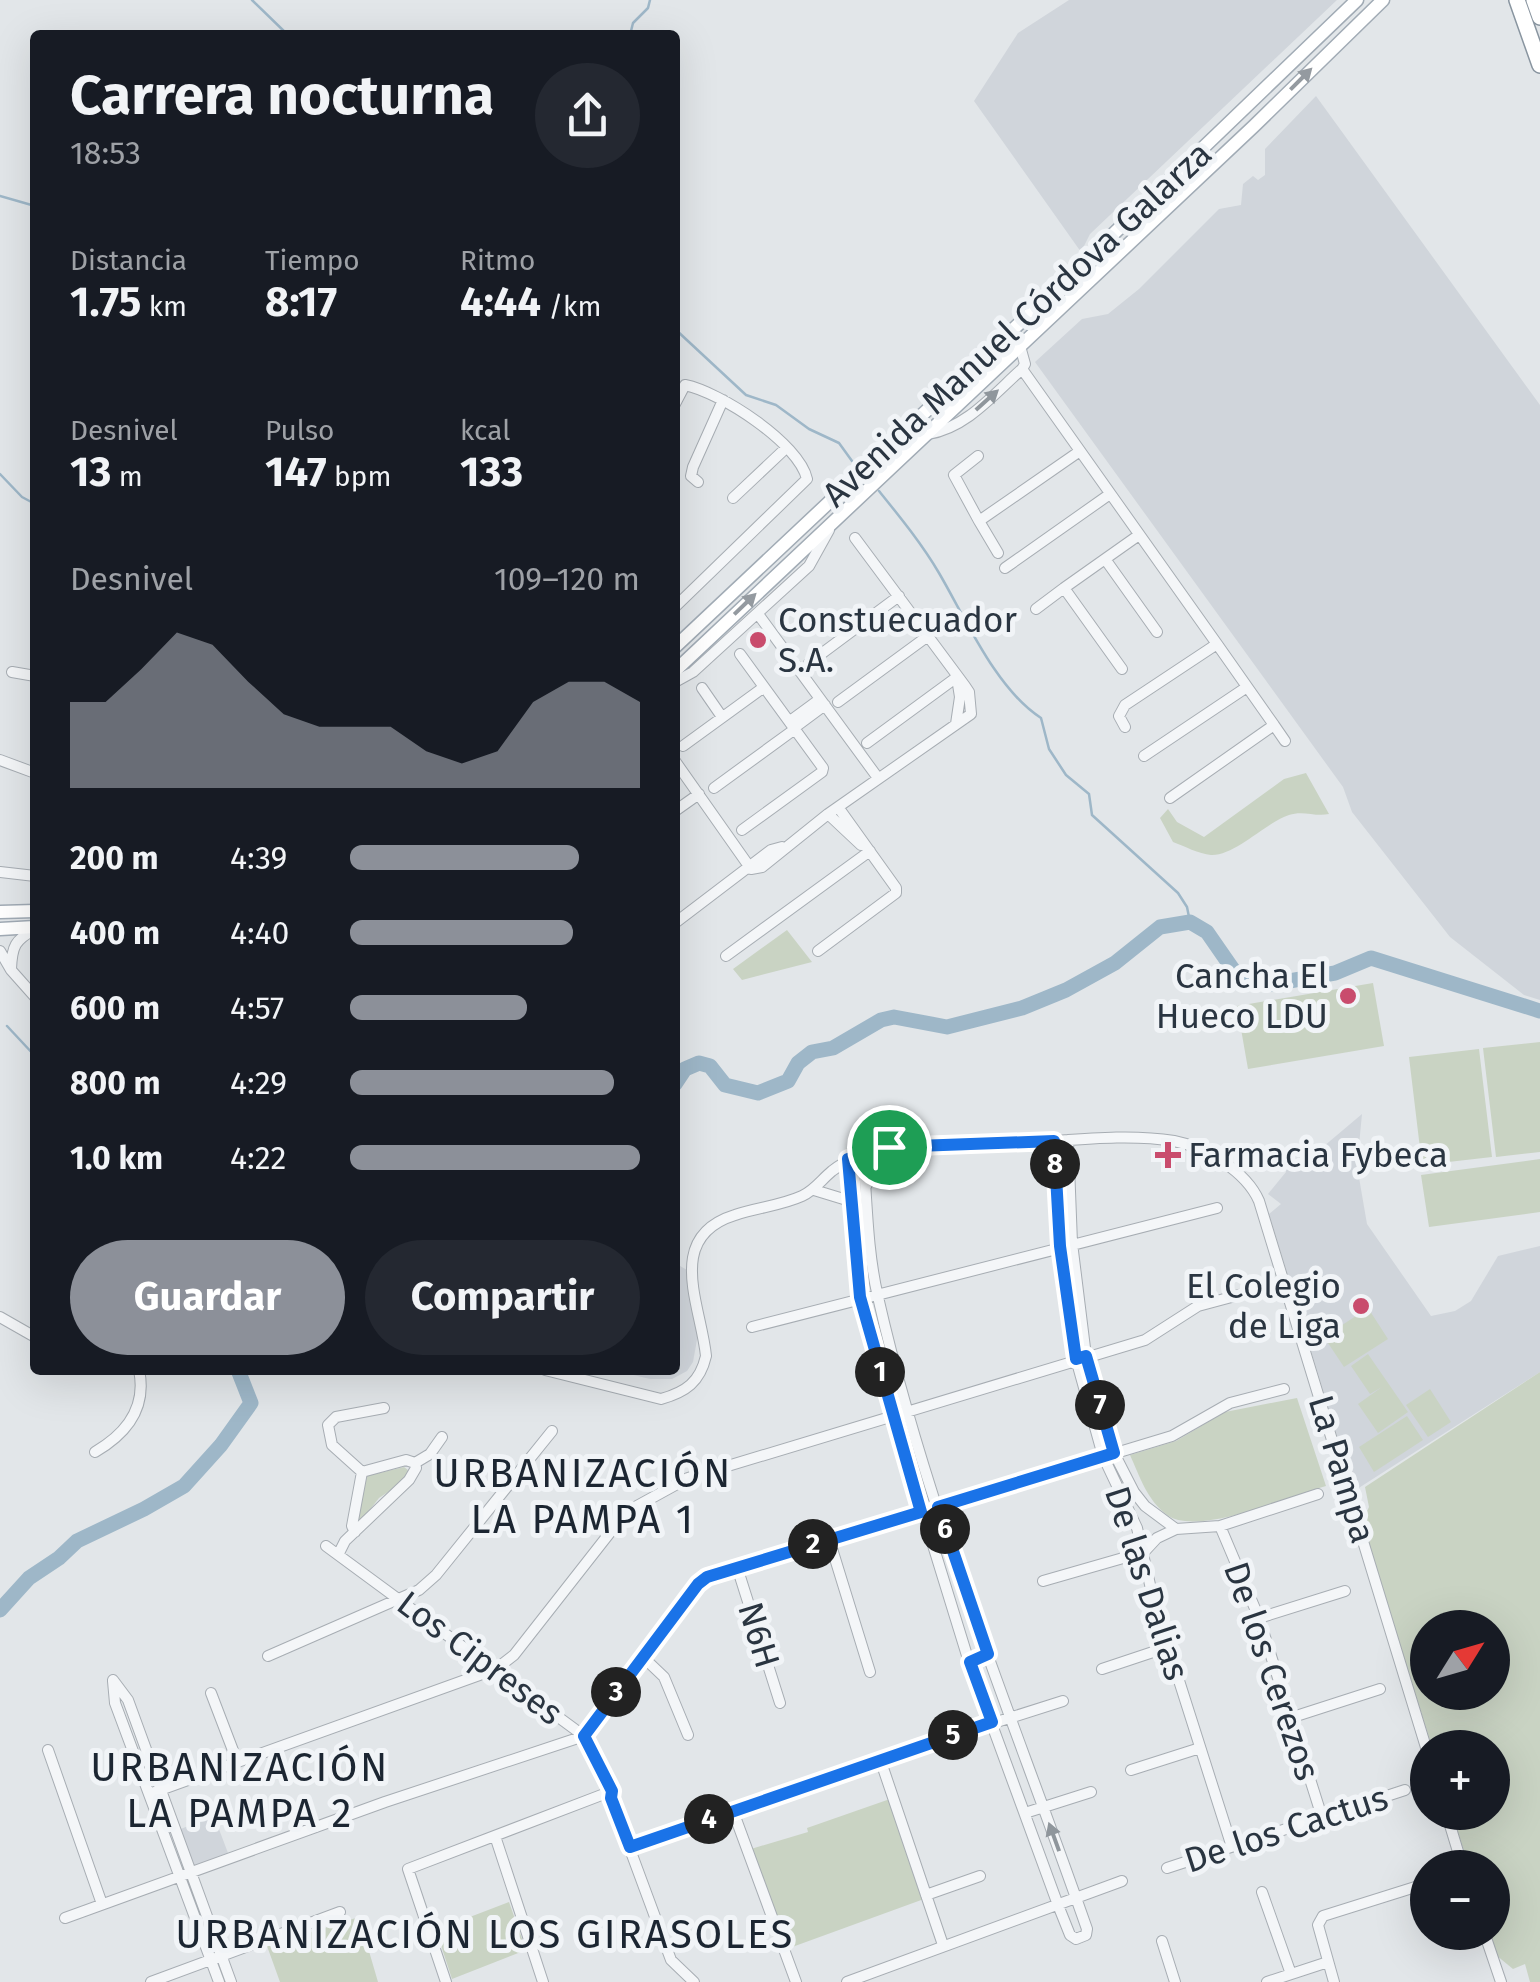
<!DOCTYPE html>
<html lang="es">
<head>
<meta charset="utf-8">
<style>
	:root { --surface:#171b24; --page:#242831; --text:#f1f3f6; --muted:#9ea1a6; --accent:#8c9099 }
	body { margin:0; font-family:"Fira Sans",sans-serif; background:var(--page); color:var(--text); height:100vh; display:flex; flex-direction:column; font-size:38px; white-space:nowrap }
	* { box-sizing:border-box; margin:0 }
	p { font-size:32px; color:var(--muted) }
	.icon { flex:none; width:55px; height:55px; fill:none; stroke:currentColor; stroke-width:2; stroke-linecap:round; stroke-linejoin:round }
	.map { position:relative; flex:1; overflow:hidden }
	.panel { position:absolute; left:30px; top:30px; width:650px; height:1345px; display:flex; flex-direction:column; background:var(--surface); border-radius:10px; box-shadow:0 10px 40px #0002 }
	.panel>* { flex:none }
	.needle { width:65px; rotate:53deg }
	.controls { position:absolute; left:1410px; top:1610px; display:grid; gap:20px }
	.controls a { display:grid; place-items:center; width:100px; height:100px; border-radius:50%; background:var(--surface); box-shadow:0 10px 40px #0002; font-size:50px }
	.pin { position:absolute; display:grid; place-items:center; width:85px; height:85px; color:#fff; margin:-42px; border:5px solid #fff; border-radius:50%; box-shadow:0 2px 10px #0007 }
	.km { position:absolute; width:50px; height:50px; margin:-25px; border-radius:50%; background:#222; color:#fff; font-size:28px; line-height:50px; text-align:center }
	.round { display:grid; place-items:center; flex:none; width:105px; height:105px; border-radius:52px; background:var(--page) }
	.headline { display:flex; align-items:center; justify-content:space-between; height:170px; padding:0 40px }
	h1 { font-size:55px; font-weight:700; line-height:75px }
	.figures { display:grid; grid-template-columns:repeat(3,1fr); gap:15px; height:170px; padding:10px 40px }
	.figures div { display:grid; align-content:center }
	.figures b { font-size:42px; font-weight:700 }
	.figures small { font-size:28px; font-weight:400 }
	.figures p { font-size:28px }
	.chart { height:280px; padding:20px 40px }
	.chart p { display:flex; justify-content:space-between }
	.chart svg { width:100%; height:180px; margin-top:10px; fill:var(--accent); opacity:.7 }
	.primary-button { display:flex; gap:20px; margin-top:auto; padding:20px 40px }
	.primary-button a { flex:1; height:115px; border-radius:60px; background:var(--accent); color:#fff; font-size:40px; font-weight:700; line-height:115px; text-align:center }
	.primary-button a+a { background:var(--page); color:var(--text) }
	ul { padding:0 40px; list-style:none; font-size:32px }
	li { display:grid; grid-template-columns:160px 120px 1fr; align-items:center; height:75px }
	li i { height:25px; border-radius:12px; background:var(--accent) }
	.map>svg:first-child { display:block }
	.built { fill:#d0d5db }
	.green { fill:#c9d3c3; fill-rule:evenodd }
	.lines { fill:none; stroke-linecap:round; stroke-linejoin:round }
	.stream { stroke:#9eb7c8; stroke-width:2.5 }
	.river { stroke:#9eb7c8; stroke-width:15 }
	.minor-casing { stroke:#a7adb3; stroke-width:12 }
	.major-casing { stroke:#a1abb5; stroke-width:15 }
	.highway-casing { stroke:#8995a0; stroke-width:18 }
	.minor { stroke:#f4f6f8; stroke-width:10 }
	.major { stroke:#fff; stroke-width:12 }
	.highway { stroke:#fff; stroke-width:15 }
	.oneway { fill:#949aa0 }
	.oneway2 { fill:#8f969c }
	.route-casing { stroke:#fff; stroke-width:20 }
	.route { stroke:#1a73e8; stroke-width:12 }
	.poi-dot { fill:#c94c6d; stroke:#f1f4f7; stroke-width:4 }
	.labels { text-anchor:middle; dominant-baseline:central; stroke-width:10; stroke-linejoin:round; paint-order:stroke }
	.street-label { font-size:35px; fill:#2a3541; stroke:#f1f4f7 }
	.poi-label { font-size:35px; fill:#2a3541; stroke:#f1f4f7; text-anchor:start }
	.quarter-label { font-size:40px; letter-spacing:2.5px; fill:#1c2632; stroke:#f1f4f7 }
</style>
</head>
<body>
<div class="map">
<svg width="1540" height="1982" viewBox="0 0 1540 1982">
	<rect width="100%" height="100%" fill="#e2e6e9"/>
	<path class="built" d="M1069,0H1337L1090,234L1081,252L974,101L1018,33Z
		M1316,96L1540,405V1000L1524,995L1450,937L1352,812L1343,787L1035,362L1082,319L1108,314L1139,289L1219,209L1241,205L1243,184L1253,176L1258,180L1265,175V149Z
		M1362,1114L1357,1166L1367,1224L1431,1316L1455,1311L1471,1301L1498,1256L1540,1246V1372L1354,1491L1269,1214L1281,1204L1268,1194L1286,1172V1162L1317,1152Z
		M675,1263L687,1270L698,1334L693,1362L687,1371L672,1379H650L613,1370H675Z
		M214,1816L228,1853L193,1866L178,1830Z"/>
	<path class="green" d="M1306,773L1329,814C1315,817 1303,810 1289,815C1265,823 1235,856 1211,855C1199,854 1184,846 1173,842L1160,818L1168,809L1177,822L1204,837L1284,779Z
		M787,930L812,962L742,980L733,969Z
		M1373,983L1384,1046L1248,1069L1237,1006Z
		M1540,1042V1152L1496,1157L1483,1048Z
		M1479,1049L1492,1157L1422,1165L1409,1057Z
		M1540,1159V1212L1429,1227L1421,1175Z
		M1368,1308L1388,1339L1344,1367L1324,1337Z
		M1368,1354L1408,1412L1378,1433L1358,1404L1382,1387L1370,1394L1351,1366Z
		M1540,1372V1982H1530L1525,1964L1513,1969L1496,1955L1489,1933L1492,1932V1868L1469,1867L1452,1813L1492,1812V1748L1432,1747L1362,1522L1369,1507L1365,1487ZM1428,1628H1492V1692H1428Z
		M1430,1389L1451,1422L1428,1437L1406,1405Z
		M1297,1398L1326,1486C1291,1496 1197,1537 1167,1515C1147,1500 1140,1477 1130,1455L1176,1441L1225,1412Z
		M1407,1416L1423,1440L1374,1472L1359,1447Z
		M404,1467L408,1470L403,1482L379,1498L361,1521L358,1520L367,1476Z
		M890,1799L924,1899L784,1950L751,1849L808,1832L807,1828Z
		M509,1902L526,1950L452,1979L436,1930Z
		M359,1917L378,1982H280L267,1946Z"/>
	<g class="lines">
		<path class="stream" d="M252,0L288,35
			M630,35L633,23L648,8L650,0
			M0,196L35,206
			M675,329L746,395L776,405L809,429L839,443L852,461
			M0,474L22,497L35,504
			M879,491C900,517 922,544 939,573C966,619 996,689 1041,718L1049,749L1066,775L1089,794L1092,815L1178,893L1187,907L1190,922
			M7,1026L35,1056"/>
		<path class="river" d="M675,1084L685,1069L699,1063L710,1066L725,1085L758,1093L788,1081L798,1063L812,1052L833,1048L881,1020L894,1017L947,1027L1022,1008L1066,990L1115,963L1160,927L1190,922L1207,932L1241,981L1272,984L1335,973L1371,958L1540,1011
			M0,1610L29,1578L59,1558L77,1541L144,1509L184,1486L221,1445L251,1403L238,1370"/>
		<g class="minor-casing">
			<path id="minor" d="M1022,369L1217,644L1125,705L1119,716L1125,727
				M675,404L685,385C720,392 799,443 807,479L675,607
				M928,434C966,428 993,395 1022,369L1025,364L1020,346
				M978,456L954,475L979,521L1080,451
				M698,482L691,476L693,467L723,400
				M733,498L786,448
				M979,521L998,553
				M1105,559L1139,535
				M1005,568L1110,494
				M1036,609L1064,588
				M758,614L878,778
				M740,654L823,768L822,772L742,830
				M809,663L899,596
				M1122,669L1064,588L1105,559L1157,632
				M12,672L35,676
				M675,682L693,672L809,566L829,530
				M702,688L722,717
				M838,702L928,636
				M790,721L820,699
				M956,724L960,697L957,678
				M1274,725L1285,741
				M794,728L825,705
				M867,743L957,677
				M683,746L764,687
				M1144,756L1247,687
				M0,760L35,773
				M675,761L751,869
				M714,788L795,729
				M1170,798L1274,725L1217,644
				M675,811L699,794
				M828,814L861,845
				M751,869L762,867L828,814L971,714L969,692L965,686L855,538
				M0,872L35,876
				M675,923L771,850L782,847
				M0,951L11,970L35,997
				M818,951L896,893V888L838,807
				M726,956L870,851
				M11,969C12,946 15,940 35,929
				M1068,1140L1072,1243L1086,1356L1114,1453L1134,1492L1145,1506L1176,1529
				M1054,1141L1060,1246L1076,1359L1103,1456L1137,1528L1154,1602L1231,1844
				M848,1159L860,1297L875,1357L969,1662L1058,1905L1070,1935L1076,1939L1086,1935L1087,1929C1014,1720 927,1513 878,1297C867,1250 867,1201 863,1153
				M866,1186L879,1163L902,1150
				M814,1190L850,1201
				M0,1317L35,1337
				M752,1327L1217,1208
				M545,1370L661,1399C686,1392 700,1382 706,1356C701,1305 664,1237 735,1215C758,1207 780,1206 802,1196C815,1190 821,1180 832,1171C849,1158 868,1151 889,1147C940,1149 992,1145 1043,1142C1085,1139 1131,1134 1174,1141C1205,1147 1246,1171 1259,1201L1428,1754
				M95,1452C126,1434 147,1408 139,1370
				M362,1472L332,1445L328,1425L336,1417L384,1408
				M362,1472L406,1460L415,1463
				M1220,1526L1259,1618L1322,1817
				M355,1532L352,1526L362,1472
				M829,1539L870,1672
				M326,1546L584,1736L612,1791L611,1798L671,1960L694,1982
				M339,1553L345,1541L409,1480L416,1468L415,1463L430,1454L442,1437
				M737,1567L780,1703
				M1043,1581L1144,1552L1157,1538L1176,1529L1220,1526L1318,1494
				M1259,1618L1345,1591
				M268,1656L419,1590L436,1575L552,1431
				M643,1657L664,1677L688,1735
				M1102,1669L1168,1647
				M113,1680L128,1700L231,1982
				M113,1681L115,1703L219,1982
				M211,1693L237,1761
				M1290,1718L1380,1689
				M48,1750L102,1904
				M880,1759L943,1945
				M1131,1770L1200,1748
				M149,1794L496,1669L514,1655L612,1530L637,1506L688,1478L1145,1340L1198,1306L1254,1291
				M733,1811L796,1982
				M1446,1812L1463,1868
				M1025,1813L1091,1792
				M495,1836L543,1982
				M630,1847L880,1759L1063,1701
				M1167,1868L1405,1790
				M1262,1892L1291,1974
				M926,1895L980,1876
				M65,1918L385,1802L584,1736L698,1584L707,1577L1172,1436L1230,1403L1284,1389
				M1484,1932L1501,1982
				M1162,1941L1175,1982
				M151,1982L340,1912
				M446,1982L408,1869L612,1791
				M847,1982L1122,1881
				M1267,1982L1328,1962
				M1334,1982L1318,1925L1323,1916L1428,1883"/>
		</g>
		<g class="major-casing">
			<path id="major" d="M675,647L1055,290L1357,0
				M675,671L1254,126L1383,0
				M0,912L35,911
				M0,929L35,927"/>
		</g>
		<g class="highway-casing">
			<path id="highway" d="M1517,0L1540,65
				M1534,0L1540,17"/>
		</g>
		<use href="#minor" class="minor"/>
		<use href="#major" class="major"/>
		<use href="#highway" class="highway"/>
	</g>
	<defs><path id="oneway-solid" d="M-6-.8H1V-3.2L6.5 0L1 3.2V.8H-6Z" transform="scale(2.5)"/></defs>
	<g class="oneway">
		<use href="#oneway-solid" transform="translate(1301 79) rotate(-45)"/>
		<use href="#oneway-solid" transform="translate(745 604) rotate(-44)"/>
	</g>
	<g class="oneway2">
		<use href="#oneway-solid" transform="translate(987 400) rotate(-42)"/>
		<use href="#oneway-solid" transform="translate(1054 1837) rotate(-110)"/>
	</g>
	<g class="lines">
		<g class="route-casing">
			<path id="route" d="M1054,1141L1060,1246L1076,1359L1086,1356L1114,1453L938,1507L988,1654L970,1662L992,1722L630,1847L611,1798L612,1791L584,1736L698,1584L707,1577L921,1512L860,1297L848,1159L889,1147Z"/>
		</g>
		<use href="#route" class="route"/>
	</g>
	<g class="poi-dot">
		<circle cx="758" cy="640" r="10"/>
		<circle cx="1348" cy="996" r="10"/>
		<path d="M1163 1140h10v10h10v10h-10v10h-10v-10h-10v-10h10z"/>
		<circle cx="1361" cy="1306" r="10"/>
	</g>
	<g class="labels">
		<g class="street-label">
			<text transform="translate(1017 324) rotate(-43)">Avenida Manuel Córdova Galarza</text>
			<text transform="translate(1342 1469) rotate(73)">La Pampa</text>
			<text transform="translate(1147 1583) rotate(72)">De las Dalias</text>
			<text transform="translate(759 1635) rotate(73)">N6H</text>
			<text transform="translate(480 1658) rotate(37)">Los Cipreses</text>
			<text transform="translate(1272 1671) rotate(71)">De los Cerezos</text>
			<text transform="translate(1286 1829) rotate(-18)">De los Cactus</text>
		</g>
		<g class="poi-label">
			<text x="778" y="620">Constuecuador<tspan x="778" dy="40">S.A.</tspan></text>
			<text x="1328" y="976" text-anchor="end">Cancha El<tspan x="1328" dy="40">Hueco LDU</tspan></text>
			<text x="1188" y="1155">Farmacia Fybeca</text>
			<text x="1341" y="1286" text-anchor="end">El Colegio<tspan x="1341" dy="40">de Liga</tspan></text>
		</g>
		<g class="quarter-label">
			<text x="583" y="1474">URBANIZACIÓN<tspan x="583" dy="46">LA PAMPA 1</tspan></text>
			<text x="240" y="1768">URBANIZACIÓN<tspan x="240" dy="46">LA PAMPA 2</tspan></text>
			<text x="485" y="1935">URBANIZACIÓN LOS GIRASOLES</text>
		</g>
	</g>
</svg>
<div class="controls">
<a><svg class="needle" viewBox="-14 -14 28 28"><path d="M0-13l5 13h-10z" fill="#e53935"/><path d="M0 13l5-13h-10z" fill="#9ea1a6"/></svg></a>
<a>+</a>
<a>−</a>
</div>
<div class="pin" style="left:889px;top:1147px;background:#1e9e55"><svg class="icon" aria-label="arrive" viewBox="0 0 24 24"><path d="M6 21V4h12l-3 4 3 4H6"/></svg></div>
<b class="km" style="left:880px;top:1372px">1</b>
<b class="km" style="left:813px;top:1544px">2</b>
<b class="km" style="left:616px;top:1692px">3</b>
<b class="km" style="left:709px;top:1819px">4</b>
<b class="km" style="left:953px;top:1735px">5</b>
<b class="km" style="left:945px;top:1529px">6</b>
<b class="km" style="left:1100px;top:1405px">7</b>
<b class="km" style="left:1055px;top:1164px">8</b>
<section class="panel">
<div class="headline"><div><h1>Carrera nocturna</h1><p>18:53</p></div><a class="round"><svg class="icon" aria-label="share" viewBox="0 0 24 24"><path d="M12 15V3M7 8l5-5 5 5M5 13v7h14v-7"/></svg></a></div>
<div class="figures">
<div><p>Distancia</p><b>1.75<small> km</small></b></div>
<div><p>Tiempo</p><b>8:17</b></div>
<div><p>Ritmo</p><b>4:44<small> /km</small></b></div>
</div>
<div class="figures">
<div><p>Desnivel</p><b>13<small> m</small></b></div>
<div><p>Pulso</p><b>147<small> bpm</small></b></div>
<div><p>kcal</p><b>133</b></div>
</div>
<div class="chart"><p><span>Desnivel</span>109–120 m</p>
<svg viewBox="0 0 160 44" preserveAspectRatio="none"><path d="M0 44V23L10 23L20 15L30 6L40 9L50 18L60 26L70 29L80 29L90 29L100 35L110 38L120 35L130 23L140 18L150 18L160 23V44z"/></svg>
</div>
<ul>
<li><b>200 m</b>4:39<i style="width:79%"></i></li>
<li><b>400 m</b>4:40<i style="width:77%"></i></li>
<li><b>600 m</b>4:57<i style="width:61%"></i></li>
<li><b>800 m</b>4:29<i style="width:91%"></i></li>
<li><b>1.0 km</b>4:22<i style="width:100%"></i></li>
</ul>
<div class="primary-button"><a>Guardar</a><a>Compartir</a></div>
</section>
</div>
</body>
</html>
